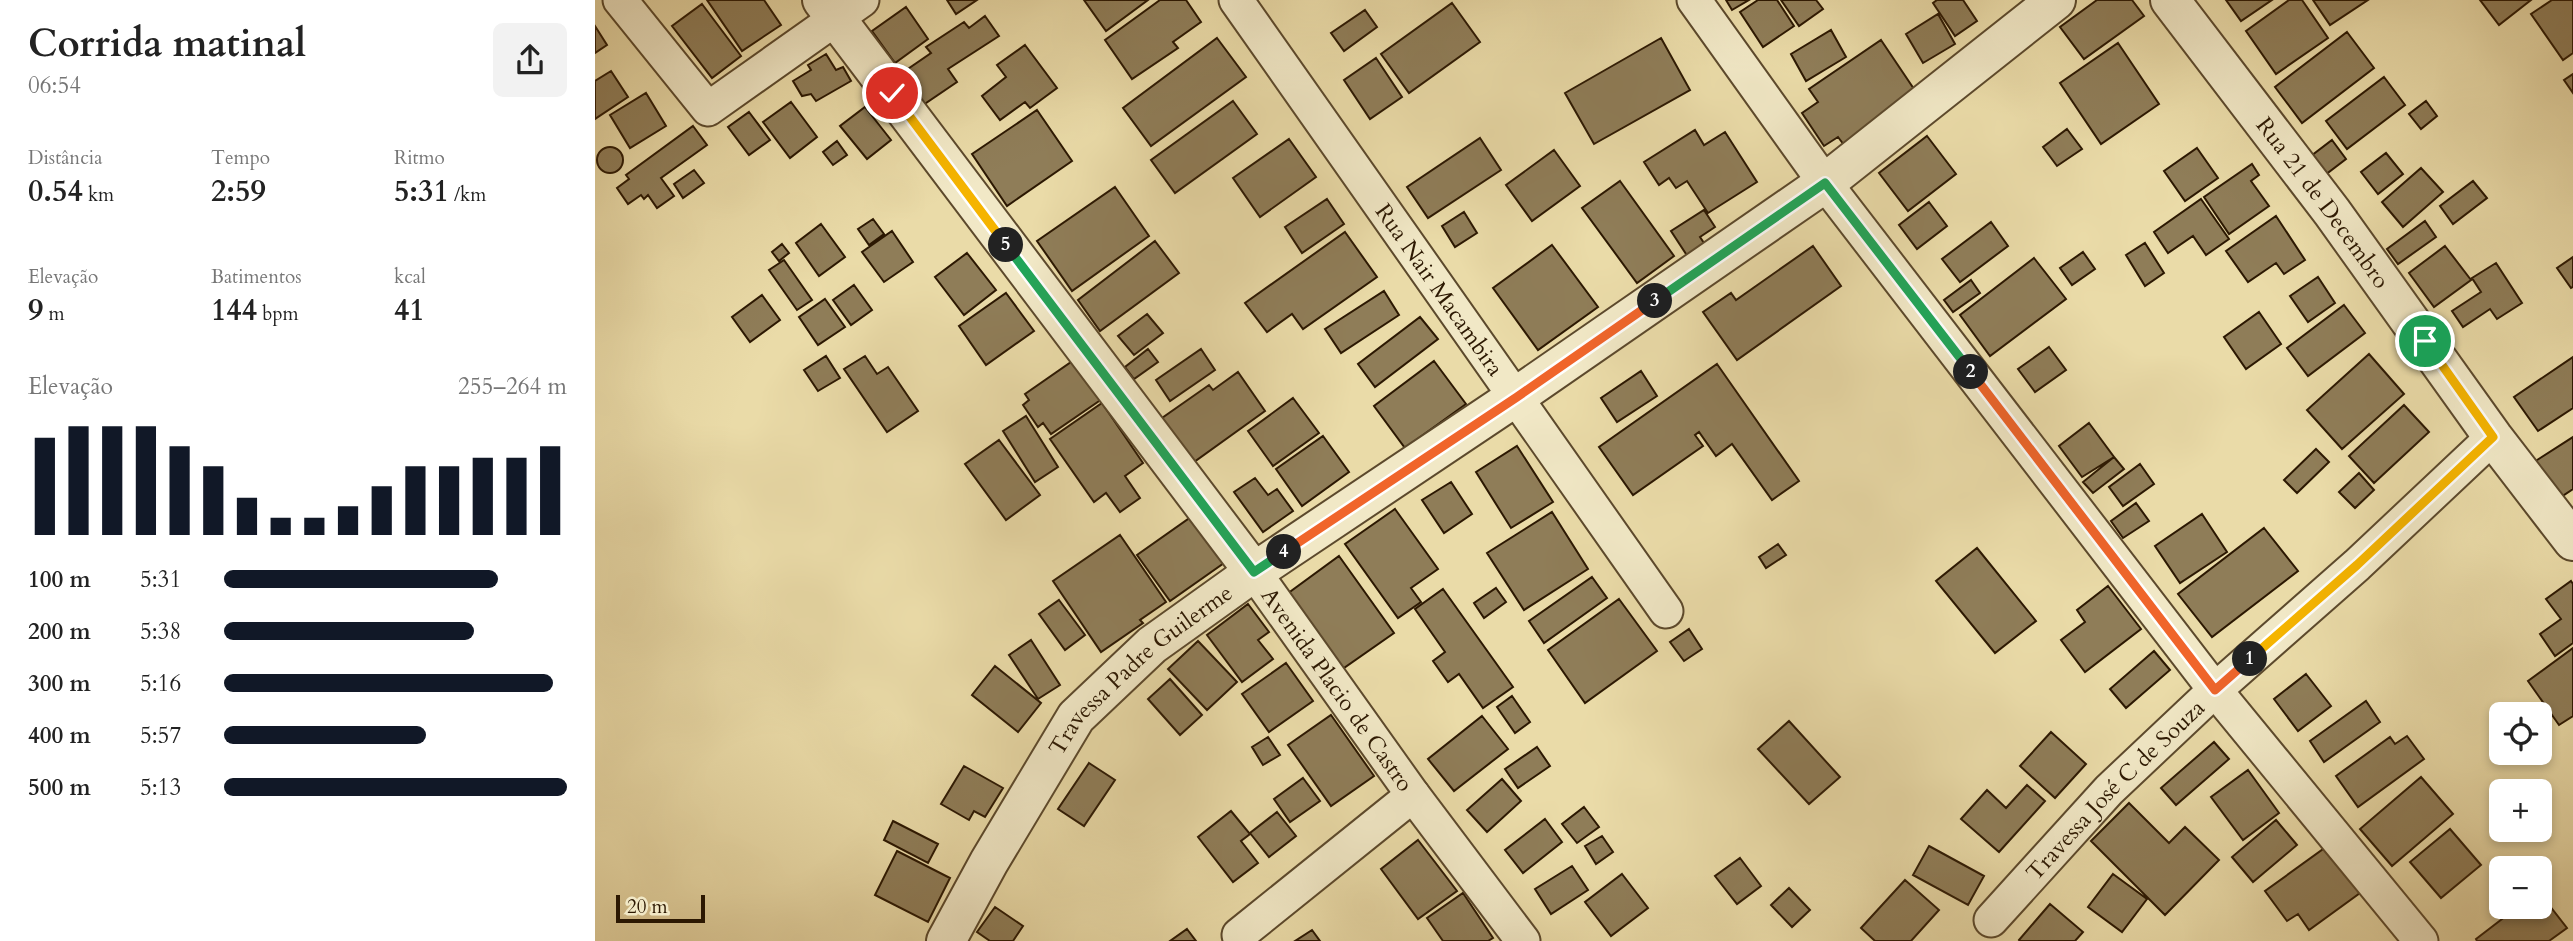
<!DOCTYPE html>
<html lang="pt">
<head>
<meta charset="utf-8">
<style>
	:root { --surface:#fff; --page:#f2f2f2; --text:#222; --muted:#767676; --accent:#111827 }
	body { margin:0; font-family:Cardo,serif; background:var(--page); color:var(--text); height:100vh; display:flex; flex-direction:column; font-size:26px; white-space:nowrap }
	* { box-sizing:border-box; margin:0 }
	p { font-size:23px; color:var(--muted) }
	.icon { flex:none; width:38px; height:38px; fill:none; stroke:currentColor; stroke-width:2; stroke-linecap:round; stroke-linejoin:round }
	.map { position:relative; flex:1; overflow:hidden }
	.sheet { display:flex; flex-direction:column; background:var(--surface); width:595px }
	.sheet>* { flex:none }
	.controls { position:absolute; left:1894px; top:702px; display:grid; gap:14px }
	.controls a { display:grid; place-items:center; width:63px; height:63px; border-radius:10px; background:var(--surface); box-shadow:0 4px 10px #0003; font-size:35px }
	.scale { position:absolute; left:21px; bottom:18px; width:89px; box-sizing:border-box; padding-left:7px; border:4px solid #2c1802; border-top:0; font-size:19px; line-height:24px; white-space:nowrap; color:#2c1802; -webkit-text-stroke:5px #f1e8c6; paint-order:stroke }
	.pin { position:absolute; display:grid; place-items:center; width:60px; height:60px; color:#fff; margin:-30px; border:4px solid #fff; border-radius:50%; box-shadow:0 2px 7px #0007 }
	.km { position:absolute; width:35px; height:35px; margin:-18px; border-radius:50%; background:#222; color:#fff; font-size:19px; line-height:35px; text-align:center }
	.round { display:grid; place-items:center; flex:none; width:74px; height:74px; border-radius:10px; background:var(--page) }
	.head { display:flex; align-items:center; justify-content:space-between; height:119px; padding:0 28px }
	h1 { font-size:38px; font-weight:700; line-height:52px }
	.metrics { display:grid; grid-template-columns:repeat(3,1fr); gap:10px; height:119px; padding:7px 28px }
	.metrics div { display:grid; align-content:center }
	.metrics b { font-size:30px; font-weight:700 }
	.metrics small { font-size:19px; font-weight:400 }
	.metrics p { font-size:19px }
	.chart { height:196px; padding:14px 28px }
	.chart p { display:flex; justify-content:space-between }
	.chart svg { width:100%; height:126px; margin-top:7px; stroke:var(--accent); stroke-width:6 }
	ul { padding:0 28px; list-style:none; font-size:23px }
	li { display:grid; grid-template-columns:112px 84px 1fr; align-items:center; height:52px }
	li i { height:18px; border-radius:9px; background:var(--accent) }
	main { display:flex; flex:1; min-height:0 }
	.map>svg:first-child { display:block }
	.building { fill:#8f7d58; stroke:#2c1802; stroke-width:2 }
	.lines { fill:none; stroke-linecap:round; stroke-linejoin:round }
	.minor-casing { stroke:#5c492c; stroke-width:37 }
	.tertiary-casing { stroke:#5c492c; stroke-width:42 }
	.minor { stroke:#f1e8c6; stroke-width:33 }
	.tertiary { stroke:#f1e8c6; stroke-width:38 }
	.split-1-casing { stroke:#fff; stroke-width:14 }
	.split-2-casing { stroke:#fff; stroke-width:14 }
	.split-3-casing { stroke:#fff; stroke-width:14 }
	.split-4-casing { stroke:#fff; stroke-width:14 }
	.split-5-casing { stroke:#fff; stroke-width:14 }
	.split-6-casing { stroke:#fff; stroke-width:14 }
	.split-1 { stroke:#f5b400; stroke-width:9 }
	.split-2 { stroke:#f0652b; stroke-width:9 }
	.split-3 { stroke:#22a559; stroke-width:9 }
	.split-4 { stroke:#f0652b; stroke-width:9 }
	.split-5 { stroke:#22a559; stroke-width:9 }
	.split-6 { stroke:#f5b400; stroke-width:9 }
	.labels { text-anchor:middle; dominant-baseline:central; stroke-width:7; stroke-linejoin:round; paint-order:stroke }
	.street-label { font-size:23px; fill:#2c1802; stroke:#f1e8c6 }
</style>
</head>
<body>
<main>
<section class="sheet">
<div class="head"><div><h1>Corrida matinal</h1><p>06:54</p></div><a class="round"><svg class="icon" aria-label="share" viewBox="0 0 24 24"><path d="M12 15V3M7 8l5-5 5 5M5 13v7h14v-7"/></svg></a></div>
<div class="metrics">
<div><p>Distância</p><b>0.54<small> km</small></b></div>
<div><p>Tempo</p><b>2:59</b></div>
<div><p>Ritmo</p><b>5:31<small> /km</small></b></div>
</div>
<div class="metrics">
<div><p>Elevação</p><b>9<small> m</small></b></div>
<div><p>Batimentos</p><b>144<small> bpm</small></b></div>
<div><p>kcal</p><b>41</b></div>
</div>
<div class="chart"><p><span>Elevação</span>255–264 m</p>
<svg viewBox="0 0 160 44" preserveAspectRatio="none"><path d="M5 44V10M15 44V6M25 44V6M35 44V6M45 44V13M55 44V20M65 44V31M75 44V38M85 44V38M95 44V34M105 44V27M115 44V20M125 44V20M135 44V17M145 44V17M155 44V13"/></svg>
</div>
<ul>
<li><b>100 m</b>5:31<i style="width:80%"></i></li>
<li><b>200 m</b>5:38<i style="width:73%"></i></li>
<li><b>300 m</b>5:16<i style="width:96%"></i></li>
<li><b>400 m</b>5:57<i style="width:59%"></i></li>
<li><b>500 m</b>5:13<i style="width:100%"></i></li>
</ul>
</section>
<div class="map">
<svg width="1978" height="941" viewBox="0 0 1978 941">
	<rect width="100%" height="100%" fill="#eadba8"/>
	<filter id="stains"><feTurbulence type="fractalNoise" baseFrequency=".00286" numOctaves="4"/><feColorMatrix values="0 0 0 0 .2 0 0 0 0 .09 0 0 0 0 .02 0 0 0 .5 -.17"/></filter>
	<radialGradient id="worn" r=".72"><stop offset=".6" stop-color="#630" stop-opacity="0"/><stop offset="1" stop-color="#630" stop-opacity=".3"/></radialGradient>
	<path class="building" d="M112,0H169L186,25L147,51Z
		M352,0H382L361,14Z
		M489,0H553L511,31Z
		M565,0H591L606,22L578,42L583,48L537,79L510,40Z
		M1131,0H1154L1137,10Z
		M1163,0H1182L1199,26L1168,47L1145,12Z
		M1186,0H1221L1228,9L1204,26Z
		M1342,0H1368L1382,21L1360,36L1338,3Z
		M1502,0H1537L1549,16L1489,59L1465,27Z
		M1631,0H1677L1646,21Z
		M1694,0H1707L1733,38L1681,74L1651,31Z
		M1718,0H1773L1735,25Z
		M1885,0H1936L1904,25Z
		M1957,0H1978V53L1968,60L1936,14Z
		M857,3L885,42L814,93L786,54Z
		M107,4L146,56L117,78L77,26Z
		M311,7L333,39L300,63L277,31Z
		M770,10L782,27L749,51L736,33Z
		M1343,14L1360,44L1328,63L1311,34Z
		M390,16L404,36L353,69L362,82L328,105L307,73L336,53L331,47L369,22L374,28Z
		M0,26L12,45L0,53Z
		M1236,30L1251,57L1211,81L1196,54Z
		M1752,32L1779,68L1707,123L1680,87Z
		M622,38L651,77L556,146L528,108Z
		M1066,38L1095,90L999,144L970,93Z
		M1286,40L1323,95L1249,145L1243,137L1229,146L1207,113L1223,102L1214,89Z
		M1523,43L1564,104L1506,144L1465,83Z
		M430,45L462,88L435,108L430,102L405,120L387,96L411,77L402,65Z
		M231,54L241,70L248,67L256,81L221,101L216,94L207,96L198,81L216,70L213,65Z
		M781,58L807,97L775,119L749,80Z
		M16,71L33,97L0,119V81Z
		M1978,74V93L1969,80Z
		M1789,77L1810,105L1752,149L1731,121Z
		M51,93L71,126L35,148L15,115Z
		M638,101L662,134L580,193L556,160Z
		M1831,101L1842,116L1826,129L1814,114Z
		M196,102L222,137L195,158L168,122Z
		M270,107L296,140L272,159L245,126Z
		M442,110L477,161L412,206L377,154Z
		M154,112L175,140L154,155L133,127Z
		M98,126L112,145L66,178L79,196L62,208L53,195L49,199L46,195L33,204L22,188L34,179L31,175Z
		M1472,129L1487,149L1462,166L1448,147Z
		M1100,130L1109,145L1130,132L1162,182L1113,213L1092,181L1081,188L1074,178L1064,185L1049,162Z
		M1332,136L1361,174L1313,211L1284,173Z
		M885,138L906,170L833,218L812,187Z
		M694,139L721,177L665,217L638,178Z
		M1737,140L1751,159L1730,175L1716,156Z
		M242,141L252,155L238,165L228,152Z
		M2 160a13 13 0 1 1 26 0a13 13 0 1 1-26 0Z
		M1602,148L1623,178L1590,201L1569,171Z
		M959,150L985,186L937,221L911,185Z
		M1791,153L1808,174L1783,194L1766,172Z
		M1657,164L1664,175L1656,181L1674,206L1634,234L1609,197Z
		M1826,168L1848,192L1808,227L1787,202Z
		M99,170L109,183L88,198L79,184Z
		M1025,181L1079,256L1042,283L987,208Z
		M1878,181L1892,198L1858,224L1845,206Z
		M520,187L554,236L477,291L442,241Z
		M732,199L749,224L707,253L690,227Z
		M1606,199L1634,239L1611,255L1598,236L1573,253L1559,232Z
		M1334,202L1352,226L1322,249L1304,225Z
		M1109,210L1120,227L1105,237L1111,246L1093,257L1076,231Z
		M869,212L882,233L860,247L847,226Z
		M1681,216L1710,260L1689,274L1681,263L1653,282L1631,251Z
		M278,219L289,234L274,245L263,229Z
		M1830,221L1841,237L1803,264L1792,249Z
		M1396,222L1413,246L1365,282L1347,259Z
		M226,224L250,257L224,276L201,243Z
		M297,231L318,262L289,282L267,252Z
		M750,232L782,277L708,329L697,314L672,332L650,303Z
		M560,241L584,273L505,331L483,300Z
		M1550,243L1569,273L1550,286L1531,255Z
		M187,244L194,253L184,261L177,252Z
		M957,245L1003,307L943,350L898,288Z
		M1218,246L1246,286L1142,360L1108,312L1136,293L1141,300Z
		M1850,246L1876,280L1839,307L1814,273Z
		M1488,252L1500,269L1477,285L1465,268Z
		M372,253L401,290L369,315L340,277Z
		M1978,257V287L1976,288L1962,268Z
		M1439,258L1471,299L1395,356L1365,315Z
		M189,260L217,300L202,310L174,270Z
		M1901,263L1927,303L1902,319L1895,309L1868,327L1857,311L1886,292L1877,278Z
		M1723,277L1740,303L1713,322L1695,296Z
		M1376,280L1385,293L1358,312L1349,300Z
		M259,285L277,310L256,325L238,300Z
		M789,291L804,315L746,353L730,329Z
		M411,293L439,331L391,365L364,326Z
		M167,295L185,320L155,342L137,317Z
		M230,299L250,327L223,345L204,317Z
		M1749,305L1770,333L1713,376L1692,348Z
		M1664,312L1686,344L1651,369L1629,337Z
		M552,314L568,333L539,355L523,336Z
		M825,317L843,339L780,387L763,364Z
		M1454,347L1471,370L1440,392L1423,369Z
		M553,349L563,362L539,379L530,367Z
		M606,349L620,370L575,401L561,380Z
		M1774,354L1809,394L1747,449L1712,410Z
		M231,356L245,378L223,391L209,370Z
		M270,356L282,374L293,367L323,411L292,432L249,369Z
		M1978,357V408L1943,431L1919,397Z
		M479,360L507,399L456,434L448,423L443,427L428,405L434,400L430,394Z
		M839,361L871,404L810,448L779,406Z
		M1122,364L1204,481L1177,500L1137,444L1121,456L1104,432L1100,435L1108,446L1038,495L1004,447Z
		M1046,371L1062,396L1022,422L1006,398Z
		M643,372L670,411L599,462L567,418L614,385L618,390Z
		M698,398L724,433L678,466L653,431Z
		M507,403L548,463L530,476L545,498L525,512L511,493L499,502L455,439Z
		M1809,405L1834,432L1779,483L1754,456Z
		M431,416L463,467L440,482L408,431Z
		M1494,423L1519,457L1487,477L1464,446Z
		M728,436L754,472L707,506L681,469Z
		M1978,437V489L1963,499L1939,462Z
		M404,440L445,495L411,520L370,464Z
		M922,446L958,502L916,528L881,472Z
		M1721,449L1734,462L1702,493L1689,480Z
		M1519,457L1529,469L1498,493L1488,482Z
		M1545,464L1559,484L1528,506L1514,487Z
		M1764,473L1779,490L1760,508L1744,492Z
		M660,478L673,495L682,489L698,511L668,532L639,492Z
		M856,482L877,514L849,533L827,500Z
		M1541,503L1554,521L1528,538L1516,521Z
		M800,509L843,569L816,588L826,602L803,618L750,544Z
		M957,512L993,569L929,610L892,553Z
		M1607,514L1632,552L1585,583L1560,546Z
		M596,517L629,563L575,601L542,555Z
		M1669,528L1703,571L1617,637L1583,594Z
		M525,535L571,602L545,620L548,623L506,652L458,581Z
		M1183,544L1191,555L1171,568L1164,557Z
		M1382,548L1441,621L1400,653L1341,581Z
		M744,556L799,633L746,670L692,594Z
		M997,577L1012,598L949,643L934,621Z
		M1976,581L1978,584V643L1960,656L1945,634L1966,619L1951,599Z
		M1513,586L1546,629L1490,672L1466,640L1490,622L1482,610Z
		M901,588L911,602L889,618L879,603Z
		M848,589L918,687L888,708L864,674L853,682L838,661L850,652L820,609Z
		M1024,599L1062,651L990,703L953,650Z
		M464,600L490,635L470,650L444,614Z
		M653,604L674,632L663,640L678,659L647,682L612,635Z
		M1094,629L1107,649L1089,661L1075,642Z
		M436,640L465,685L443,699L414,655Z
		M603,641L642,682L612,710L573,669Z
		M1978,648V716L1964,725L1933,681Z
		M1559,651L1575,670L1531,708L1515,689Z
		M691,663L718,701L674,732L647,694Z
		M400,666L446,703L423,732L377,695Z
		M1711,674L1736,706L1703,731L1679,699Z
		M575,679L607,715L585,735L553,699Z
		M917,696L935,722L920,733L902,707Z
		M1771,701L1785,722L1729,762L1715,741Z
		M736,715L779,776L736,806L693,745Z
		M887,716L913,749L859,791L833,759Z
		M1194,721L1245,777L1214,804L1163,749Z
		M1456,732L1491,764L1460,798L1425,766Z
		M1812,736L1829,759L1763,807L1741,776L1795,737L1800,744Z
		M673,737L685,755L668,765L657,747Z
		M1619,742L1634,759L1581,805L1566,788Z
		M942,747L955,766L923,788L910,769Z
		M494,763L520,780L489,826L463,809Z
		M369,766L408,788L390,817L379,811L374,820L346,804Z
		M1653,770L1684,813L1648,840L1616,797Z
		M1826,777L1858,814L1797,866L1765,829Z
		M708,778L725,801L695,822L679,799Z
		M907,779L926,801L892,832L872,810Z
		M1432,785L1450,801L1404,852L1366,819L1392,790L1411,808Z
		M1534,803L1574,843L1590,827L1624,860L1570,915L1496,841Z
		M989,807L1004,827L982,843L967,824Z
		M636,811L655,834L646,841L663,863L638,882L603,837Z
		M682,812L701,836L674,857L655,833Z
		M950,819L967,842L928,873L910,850Z
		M1681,820L1702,845L1658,882L1637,857Z
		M298,821L343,844L333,863L289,840Z
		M1855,829L1886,865L1846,898L1815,862Z
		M1007,836L1018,852L1001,864L990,846Z
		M823,840L862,891L823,919L786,869Z
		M1334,846L1389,876L1373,905L1318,875Z
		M1731,847L1765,893L1714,930L1703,914L1692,921L1670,891Z
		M302,851L355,878L333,922L280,895Z
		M1145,858L1166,886L1142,904L1120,876Z
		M977,866L993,890L956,914L940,889Z
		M1027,874L1053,908L1016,936L990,902Z
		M1518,874L1552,899L1527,932L1493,907Z
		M1310,880L1344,910L1316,941H1280L1266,928Z
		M1194,888L1215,910L1197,927L1176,905Z
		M1944,892L1972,928L1954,941H1882L1881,939L1924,906H1944Z
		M868,893L898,938L893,941H848L832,918Z
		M1455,904L1488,932L1480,941H1425L1424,940Z
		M400,907L428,926L418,941H395L382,932Z
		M592,929L601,941H575Z
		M717,930L725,941H700Z"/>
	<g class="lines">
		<g class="minor-casing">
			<g id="minor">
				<path d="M25,0L113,109L267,0"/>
				<path id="s1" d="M641,0L1071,611"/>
				<path d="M1099,0L1230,183L1620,690L1826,941"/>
				<path id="s2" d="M659,572L818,795L928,941"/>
				<path id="s3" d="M1396,920L1514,790L1620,690L1762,565L1898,437"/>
				<path d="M644,935L818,795"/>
			</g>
		</g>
		<g class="tertiary-casing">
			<g id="tertiary">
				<path d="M227,0L659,572"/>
				<path id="s4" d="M1575,0L1737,212L1898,437L1978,541"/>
				<path id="s5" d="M351,941L394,862L481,717L557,645L659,572L922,396L1230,183L1461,0"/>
			</g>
		</g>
		<use href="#minor" class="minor"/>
		<use href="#tertiary" class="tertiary"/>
	</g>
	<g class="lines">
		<g class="split-1-casing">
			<path id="split-1" d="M1655,659L1762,565L1898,437L1830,341"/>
		</g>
		<g class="split-2-casing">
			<path id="split-2" d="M1376,372L1620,690L1655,659"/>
		</g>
		<g class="split-3-casing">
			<path id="split-3" d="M1060,301L1230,183L1376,372"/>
		</g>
		<g class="split-4-casing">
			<path id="split-4" d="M689,552L922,397L1060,301"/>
		</g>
		<g class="split-5-casing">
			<path id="split-5" d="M411,245L659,572L689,552"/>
		</g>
		<g class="split-6-casing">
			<path id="split-6" d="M297,93L411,245"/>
		</g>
		<use href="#split-1" class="split-1"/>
		<use href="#split-2" class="split-2"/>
		<use href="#split-3" class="split-3"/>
		<use href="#split-4" class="split-4"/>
		<use href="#split-5" class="split-5"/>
		<use href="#split-6" class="split-6"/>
	</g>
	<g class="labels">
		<g class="street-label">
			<text stroke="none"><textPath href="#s4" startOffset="254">Rua 21 de Decembro</textPath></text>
			<text stroke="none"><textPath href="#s1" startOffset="354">Rua Nair Macambira</textPath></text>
			<text stroke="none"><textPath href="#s5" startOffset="338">Travessa Padre Guilerme</textPath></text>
			<text stroke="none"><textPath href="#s2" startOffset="144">Avenida Placio de Castro</textPath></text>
			<text stroke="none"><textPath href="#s3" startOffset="180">Travessa José C de Souza</textPath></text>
		</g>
	</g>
	<rect width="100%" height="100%" filter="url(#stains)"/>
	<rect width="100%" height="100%" fill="url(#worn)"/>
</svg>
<div class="controls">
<a><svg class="icon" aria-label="locate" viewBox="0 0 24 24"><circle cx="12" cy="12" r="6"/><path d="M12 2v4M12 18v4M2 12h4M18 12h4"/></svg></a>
<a>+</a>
<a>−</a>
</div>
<div class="scale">20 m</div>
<div class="pin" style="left:1830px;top:341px;background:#1e9e55"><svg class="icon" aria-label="arrive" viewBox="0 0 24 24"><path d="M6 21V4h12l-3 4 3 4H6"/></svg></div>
<div class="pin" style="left:297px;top:93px;background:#d93025"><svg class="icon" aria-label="check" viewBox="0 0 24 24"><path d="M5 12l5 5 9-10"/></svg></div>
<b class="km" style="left:1655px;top:659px">1</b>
<b class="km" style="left:1376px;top:372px">2</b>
<b class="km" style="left:1060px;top:301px">3</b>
<b class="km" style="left:689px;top:552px">4</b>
<b class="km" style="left:411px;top:245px">5</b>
</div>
</main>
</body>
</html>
